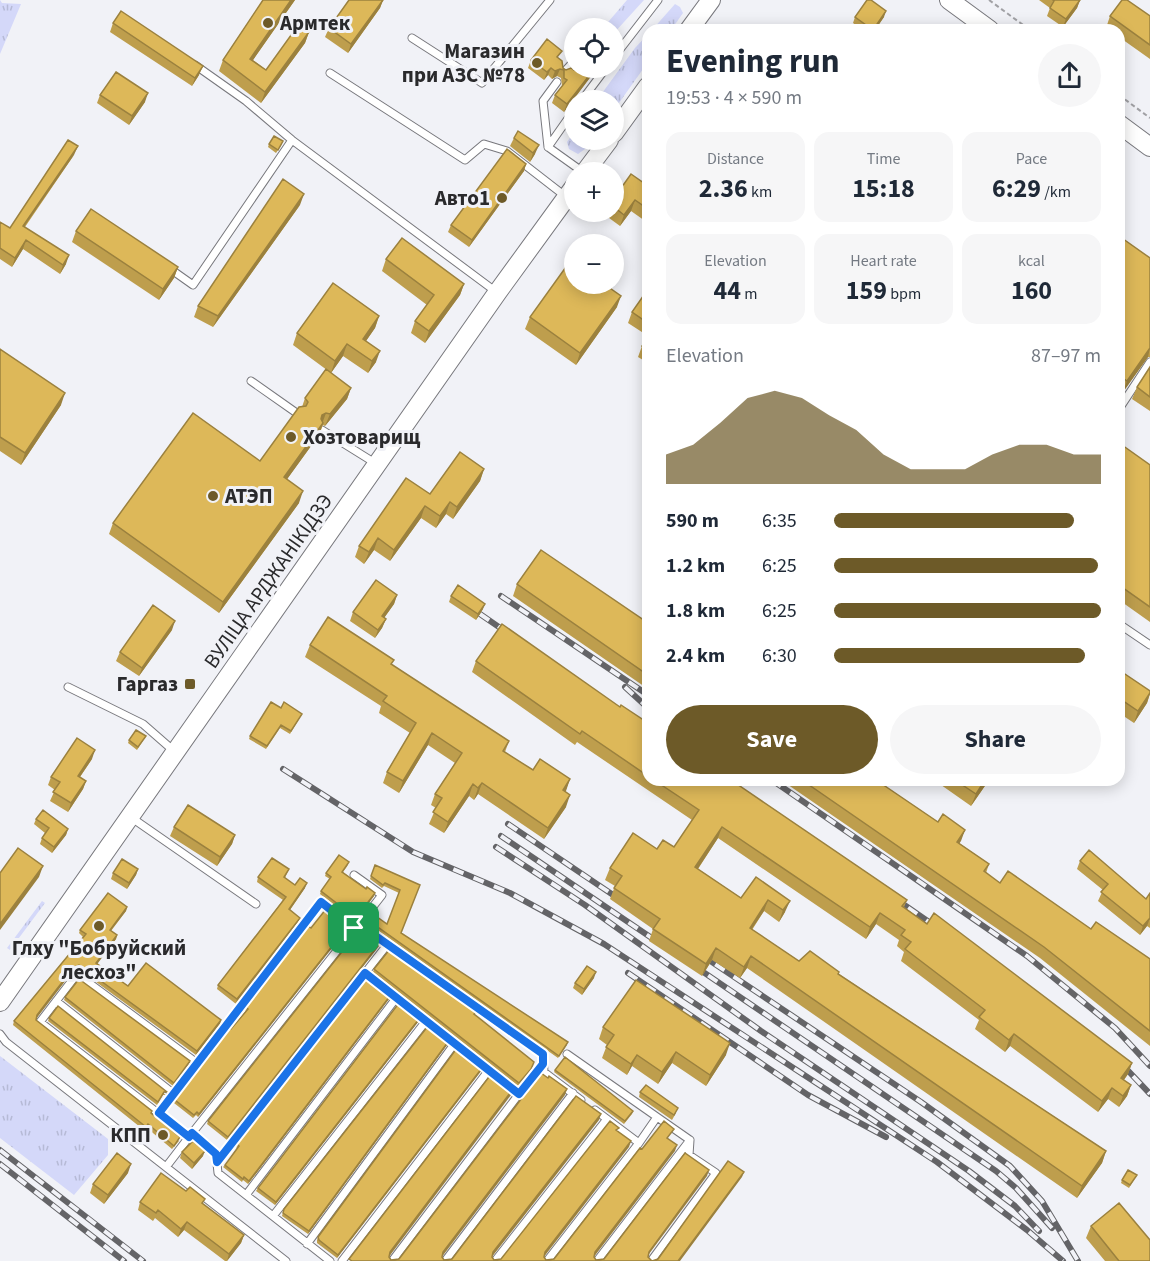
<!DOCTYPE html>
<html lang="en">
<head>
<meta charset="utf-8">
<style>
	:root { --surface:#fff; --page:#f6f6f7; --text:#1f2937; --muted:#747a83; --accent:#6d5a28 }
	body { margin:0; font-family:"Source Sans 3",sans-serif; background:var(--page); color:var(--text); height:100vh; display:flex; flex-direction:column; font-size:22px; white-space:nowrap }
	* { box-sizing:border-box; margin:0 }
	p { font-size:20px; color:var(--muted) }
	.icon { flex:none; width:33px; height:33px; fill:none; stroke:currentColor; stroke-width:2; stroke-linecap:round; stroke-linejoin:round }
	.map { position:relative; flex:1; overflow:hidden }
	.details { position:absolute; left:642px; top:24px; width:483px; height:762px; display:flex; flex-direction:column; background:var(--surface); border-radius:18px; box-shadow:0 3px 15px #0003 }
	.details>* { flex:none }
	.tools { position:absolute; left:564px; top:18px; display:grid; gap:12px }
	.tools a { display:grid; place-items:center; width:60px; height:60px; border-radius:50%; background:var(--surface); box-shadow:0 3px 15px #0003; font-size:30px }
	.pin { position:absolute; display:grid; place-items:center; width:51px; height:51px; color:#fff; margin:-26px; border-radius:12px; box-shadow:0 3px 9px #0006 }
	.round { display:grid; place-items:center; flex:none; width:63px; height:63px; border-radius:32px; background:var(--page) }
	.summary { display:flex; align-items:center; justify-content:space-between; height:102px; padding:0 24px }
	h1 { font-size:33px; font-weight:700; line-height:45px }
	.metrics { display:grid; grid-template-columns:repeat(3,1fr); gap:9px; height:102px; padding:6px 24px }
	.metrics div { display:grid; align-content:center; border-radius:15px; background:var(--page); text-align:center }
	.metrics b { font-size:26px; font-weight:700 }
	.metrics small { font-size:16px; font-weight:400 }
	.metrics p { font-size:16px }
	.chart { height:168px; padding:12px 24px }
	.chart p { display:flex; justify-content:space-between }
	.chart svg { width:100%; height:108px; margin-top:6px; fill:var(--accent); opacity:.7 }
	.cta { display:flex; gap:12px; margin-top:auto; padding:12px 24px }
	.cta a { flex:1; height:69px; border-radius:36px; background:var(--accent); color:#fff; font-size:24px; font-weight:700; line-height:69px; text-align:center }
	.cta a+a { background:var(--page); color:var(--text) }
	ul { padding:0 24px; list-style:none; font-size:20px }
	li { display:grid; grid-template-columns:96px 72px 1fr; align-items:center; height:45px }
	li i { height:15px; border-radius:8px; background:var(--accent) }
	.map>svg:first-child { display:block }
	.grass { fill:url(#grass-tufts) }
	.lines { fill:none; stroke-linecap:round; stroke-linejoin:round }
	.service-casing { stroke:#78787d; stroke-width:9 }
	.secondary-casing { stroke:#78787d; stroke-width:20 }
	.path { stroke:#a1a1a5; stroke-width:2; stroke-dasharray:4.5 3; stroke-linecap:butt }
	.service { stroke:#fff; stroke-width:7 }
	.secondary { stroke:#fff; stroke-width:18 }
	.rail-casing { stroke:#646467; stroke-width:6 }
	.rail { stroke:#f1f2f7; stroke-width:4; stroke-dasharray:11; stroke-linecap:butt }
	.wall { fill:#be9e4d }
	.shaded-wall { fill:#9b813e }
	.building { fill:#ddb859; stroke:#9b813e; stroke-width:1.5 }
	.route-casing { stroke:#fff; stroke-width:12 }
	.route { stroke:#1a73e8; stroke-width:8 }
	.poi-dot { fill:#6d5a28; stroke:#f1f2f7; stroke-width:2 }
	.labels { text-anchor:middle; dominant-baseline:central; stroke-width:6; stroke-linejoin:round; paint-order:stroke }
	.poi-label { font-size:21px; font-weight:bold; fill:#2a2a2c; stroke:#f1f2f7; text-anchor:end }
	.street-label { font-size:21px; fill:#2a2a2c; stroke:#f1f2f7 }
</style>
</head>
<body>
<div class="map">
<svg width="1150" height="1261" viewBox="0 0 1150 1261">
	<defs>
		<pattern id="grass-tufts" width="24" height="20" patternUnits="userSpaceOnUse" patternTransform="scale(1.5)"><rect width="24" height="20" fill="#d4d8f9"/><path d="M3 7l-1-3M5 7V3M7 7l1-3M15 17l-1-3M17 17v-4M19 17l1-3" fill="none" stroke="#b6bad6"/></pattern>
	</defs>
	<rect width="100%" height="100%" fill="#f1f2f7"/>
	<path class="grass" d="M0,0L2,3L21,4L0,54Z
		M627,0H644L614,33V28H603Z
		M675,4L680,7L683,13L671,30H652Z
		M648,34V62L614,110V100H597L635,48Z
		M574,132V140H592L585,149L578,154L569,149L567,142Z
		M42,901L45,903L10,950L7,948Z
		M0,1056L108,1139V1155L74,1195L0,1138Z"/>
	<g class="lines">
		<g class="service-casing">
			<path id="service" d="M412,38L482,83L550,0
				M614,57L658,0
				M195,65L246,101L292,140L495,291
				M564,72L574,61
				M330,73L465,160L484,144L507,151L565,196
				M582,100L606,68
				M574,110L548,147L583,172
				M548,147L543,101L557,82
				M169,268L193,285L292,140
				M251,381L298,414
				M1119,409L1150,362
				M322,430L375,463
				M1119,624L1150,645
				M68,687L143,724L175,752
				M132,818L256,904
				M354,875L382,895L357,927
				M360,925L543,1054L544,1072L581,1100
				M365,973L519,1094L543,1064
				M56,1001L174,1094
				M0,1034L6,1042L286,1261
				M567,1054L657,1117L639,1143L595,1110
				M159,1114L197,1063L77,974L40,1022L189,1137L166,1167
				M657,1117L690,1140
				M192,1133L216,1154L218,1173L330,1261
				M189,1137L355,928L321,902L197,1063
				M217,1162L387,945
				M246,1195L397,997
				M273,1216L426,1021
				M307,1244L455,1043
				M342,1261L489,1070
				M392,1261L519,1094
				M445,1261L573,1093
				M495,1261L607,1119
				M547,1261L639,1143
				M597,1261L690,1140
				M651,1261L716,1173L689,1155L690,1140"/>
		</g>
		<g class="secondary-casing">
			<path id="secondary" d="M949,0L990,30
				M689,30L711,0
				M1119,124L1150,147
				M614,133L648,86
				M585,172L609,140
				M0,1002L497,293L574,187"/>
		</g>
		<path class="path" d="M989,0L1030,30
			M1119,95L1150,118"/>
		<use href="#service" class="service"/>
		<use href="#secondary" class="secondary"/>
		<g class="rail-casing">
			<path id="rail" d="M501,596L648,695
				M480,614L512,636
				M625,687L648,708
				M283,769L413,852L510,893L604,944L937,1162L1027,1230L1063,1261
				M772,780L1027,956L1115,1028L1150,1066
				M508,824L625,903
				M501,836L665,947
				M496,847L585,905L761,1031L969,1171L1015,1206L1039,1231
				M890,895L942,931
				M697,952L921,1102L1010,1166L1042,1201L1078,1261
				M690,963L996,1171L1016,1188L1052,1228
				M628,973L808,1095L886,1137
				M1118,1060L1150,1094
				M0,1150L143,1261
				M0,1164L124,1261"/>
		</g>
		<use href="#rail" class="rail"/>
	</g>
	<path class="wall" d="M263,0H295L253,60L266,70L309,32L305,43L261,103L219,71L223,60Z
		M383,0L380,8L348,53L325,37L329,28Z
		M1039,0H1080L1077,8L1063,27L1047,16L1050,8Z
		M1110,16H1150V59L1119,37V30H1109L1106,28Z
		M855,17H884L875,30H862L853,23Z
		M113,23L199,75L192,86L110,32Z
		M559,59L563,68L566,70H574L576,68H596L595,71L564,112L552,103L555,95L562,86L561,78L557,76L552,79L548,75L544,80L528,68L531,60Z
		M100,95L145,102L129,125L97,103Z
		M514,138L535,154L530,162L510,146Z
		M269,144H282L276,153L268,147Z
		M74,155L25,227L66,264L60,274L23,249L12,267L0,259V222L10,228Z
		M526,164L524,171L469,247L448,232L451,225Z
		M648,186V223L631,211L620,226L605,215L606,212H614V198Z
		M300,205L213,327L194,317L198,306Z
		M76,231L178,267L174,278L159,300L72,242Z
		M1119,236L1150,258V357H1148L1123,392L1119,390Z
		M386,259L464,284L460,295L425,343L411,333L415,321L427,305L382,271Z
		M648,293V336L628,323L632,312Z
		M617,307L576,365L525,329L530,317Z
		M379,316L375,328L366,341L376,362L368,373L343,356L331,373L293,345L297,333Z
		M648,338V363L638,357L642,346Z
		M0,349L61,405L21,465L0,451Z
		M1150,367V411L1132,399L1137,387Z
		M351,388L347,399L325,426L323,425L319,435L287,479L299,503L219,613L109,534L113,523L260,461L302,407L305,398Z
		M648,402V414L644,411Z
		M1119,448L1150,465V622L1119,600Z
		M484,469L480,481L453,519L446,514L436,528L421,518L390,561L374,550L364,564L355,557L359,546L430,494Z
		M517,584L648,623V689L513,596Z
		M397,595L394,604L384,618L386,619L382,628L375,638L350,621L353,612Z
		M451,596L483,609L476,620L449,602Z
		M172,630L139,676L116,661L120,652Z
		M310,645L392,665L509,741L505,752L533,770L570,779L565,792L566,807L544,839L478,794L474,800L469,796L444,833L429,824L436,808L431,805L435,794L455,763L428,745L399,793L383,783L387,772L410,733L379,713L381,706L305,657Z
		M476,661L620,707L648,723V780H731L907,900L904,907L927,924L1132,1063L1128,1074L1124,1080L1131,1085L1127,1096L1119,1107L1108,1099L1098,1112L1010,1046L1005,1052L975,1029L979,1020L901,961L904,952L897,946L899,940L876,924L866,939L718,838L698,869L741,898L756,877L785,912L779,922L764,911L752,930L799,961L839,974L1106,1151L1102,1163L1077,1198L747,968L740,978L712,960L702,976L649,941L653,929L610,899L615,886L605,880L610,868L657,849L674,847L692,820L577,742L575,745L472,672Z
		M1119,670L1150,691V694L1147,703L1134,723L1119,713Z
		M281,708L302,714L290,734L280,728L266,749L249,739L250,736Z
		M146,736L137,750L128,743L129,740Z
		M92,759L80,777L86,781L83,789L68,812L50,801L55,790L48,785L51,777Z
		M781,780H876L938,822L965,830L959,843L989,864L986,873L1000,883L1150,959V1046L1040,958Z
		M934,780H989L971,806Z
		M36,819L68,829L66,835L52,853L40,844L42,838L45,833L34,824Z
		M174,827L235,835L232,844L217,866L170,836Z
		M1080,861L1146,899L1150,893V928L1147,926L1140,935L1098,901L1103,890L1077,869Z
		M348,865L343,872L366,889L375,893L374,896L355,921L320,894L321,891L330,879L325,876L326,873Z
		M375,865L420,885L401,933L567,1045L558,1058L367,923L368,920L387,924L399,893L384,886L382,888L370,879Z
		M138,869L136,875L127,889L111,879L113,873Z
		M289,869L285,878L295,885L305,888L290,910L298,922L236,1004L217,989L218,985L283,900L257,882L258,877Z
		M127,907L126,911L111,931L117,935L116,939L97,963L128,986L221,1020L220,1024L196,1055L77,968L73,971L36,1017V1020L151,1114L179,1141L172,1149L147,1128L145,1131L13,1025L14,1021L83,937L79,933L80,930Z
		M311,928L347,929L198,1117L196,1115L193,1118L174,1103L175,1100L246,1011L245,1010L246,1007Z
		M379,946L227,1140L207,1124L208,1121Z
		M374,969L476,1013L474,1015L530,1072L518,1086L373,972Z
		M594,978L582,995L573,988L575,983Z
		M390,996L389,999L248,1184L243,1180L242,1182L223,1167L225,1165L237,1148L236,1147L237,1144Z
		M65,997L189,1064L173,1086L64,1000Z
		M49,1018L166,1095H163L157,1105L48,1021Z
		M419,1019L418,1022L275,1205L256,1191L258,1188Z
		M603,1027L726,1055L706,1086L672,1063L658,1084L632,1066L627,1075L602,1058L607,1045L599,1039Z
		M448,1042L447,1045L308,1234L282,1216L284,1209Z
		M482,1068L481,1071L337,1258L317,1243V1240L318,1237Z
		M555,1070L633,1111L632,1114L624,1124L554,1072Z
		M640,1092L676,1113L672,1120L639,1097Z
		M182,1152L203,1156L192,1169L180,1158Z
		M128,1173L104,1204L90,1193L93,1184Z
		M1137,1175L1129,1188L1121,1183L1122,1180Z
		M140,1202L203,1204L244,1235L241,1243L227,1261H225L184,1230L178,1237L155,1218L153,1221L138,1210Z
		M1091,1226L1150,1261H1105L1086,1238Z"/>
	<path class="shaded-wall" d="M291,0H295L246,70L250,59Z
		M383,0L380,8L348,53L351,44Z
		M1080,0L1077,8L1063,27L1066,19Z
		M886,11L884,17L875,30H873Z
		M309,32L305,43L261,103L265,92Z
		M203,66L199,75L192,86L195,78Z
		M551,68L548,75L544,80L547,72Z
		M595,68H596L595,71L564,112L567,104Z
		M560,69L557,76L552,79L555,71Z
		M148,93L145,102L129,125L132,116Z
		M539,145L535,154L530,162L533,153Z
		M78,146L74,155L19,234L23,226Z
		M526,164L524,171L469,247L472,240Z
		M304,194L300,205L213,327L218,316Z
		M635,200L631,211L620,226L624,215Z
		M26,240L23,249L12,267L15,258Z
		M69,255L66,264L60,274L63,265Z
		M178,267L174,278L159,300L163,289Z
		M464,284L460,295L425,343L429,331Z
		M621,296L617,307L576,365L580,353Z
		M379,316L375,328L359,351L363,339Z
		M347,344L343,356L331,373L335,361Z
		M1150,348L1148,357L1123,392L1127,381Z
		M380,351L376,362L368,373L372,361Z
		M351,388L347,399L325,426L330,414Z
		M65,393L61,405L21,465L25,453Z
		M326,413L322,424L318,427L322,415Z
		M323,423L319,435L280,489L284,477Z
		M484,469L480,481L453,519L457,507Z
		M303,491L299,503L219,613L223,602Z
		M450,502L446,514L436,528L440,516Z
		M425,506L421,518L390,561L394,550Z
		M378,538L374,550L364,564L369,552Z
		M397,595L394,604L379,625L382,616Z
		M485,604L483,609L476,620L478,614Z
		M386,619L382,628L375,638L378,630Z
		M175,621L172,630L139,676L142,668Z
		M1150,693L1147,703L1134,723L1138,711Z
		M432,733L428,745L399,793L403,781Z
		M95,750L92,759L75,784L78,776Z
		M570,779L566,791L558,802L563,790Z
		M985,780H989L971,806L976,794Z
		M86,781L83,789L68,812L71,803Z
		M482,783L478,794L474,800L478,788Z
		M473,784L469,796L444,833L448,822Z
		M570,795L566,807L544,839L548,828Z
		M722,827L718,838L691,879L695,867Z
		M68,829L66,835L52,853L54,847Z
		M965,830L961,841L953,853L957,842Z
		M235,835L232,844L217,866L220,857Z
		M43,866L39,877L0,930V924Z
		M138,869L136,875L127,889L129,883Z
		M307,883L305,888L287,914L289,909Z
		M375,893L374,896L355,921L356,918Z
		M768,900L764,911L745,939L750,928Z
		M790,901L785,912L779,922L783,910Z
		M127,907L126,911L108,934L110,930Z
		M880,913L876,924L866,939L870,927Z
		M300,918L298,922L236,1004L237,999Z
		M1150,918L1147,926L1140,935L1143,926Z
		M348,926L347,929L198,1117L199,1114Z
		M117,935L116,939L95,967L96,963Z
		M380,943L379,946L227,1140L228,1137Z
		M716,948L712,960L702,976L706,964Z
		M751,956L747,968L740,978L744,967Z
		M79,965L77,968L73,971L36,1019L37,1015L74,967Z
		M596,972L594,978L582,995L584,989Z
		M390,996L389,999L248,1184L249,1181Z
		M419,1019L418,1022L275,1205L276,1202Z
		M221,1020L220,1024L196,1055L197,1051Z
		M1014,1034L1010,1046L1005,1052L1009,1040Z
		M448,1042L447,1045L308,1234L309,1231Z
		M730,1043L726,1055L706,1086L710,1075Z
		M676,1052L672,1063L658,1084L662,1072Z
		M637,1055L632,1066L627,1075L631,1064Z
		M190,1061L189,1064L173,1086L174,1083Z
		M1132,1063L1128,1074L1117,1089L1121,1078Z
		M482,1068L481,1071L337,1258L338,1255Z
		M1131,1085L1127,1096L1119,1107L1123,1096Z
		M1112,1088L1108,1099L1098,1112L1102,1101Z
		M513,1089L511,1095L388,1258L390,1252Z
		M567,1089L565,1095L441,1258L443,1252Z
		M601,1114L599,1120L491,1258L493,1252Z
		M631,1141L629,1147L543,1258L545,1252Z
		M677,1145L675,1151L593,1258L595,1252Z
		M205,1151L203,1156L192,1169L194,1163Z
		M1106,1151L1102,1163L1077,1198L1082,1186Z
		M131,1164L128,1173L104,1204L108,1195Z
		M709,1170L707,1176L646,1258L649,1252Z
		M744,1172L742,1177L680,1261H678Z
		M187,1222L184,1230L178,1237L181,1229Z
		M244,1235L241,1243L227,1261L229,1254Z"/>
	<path class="building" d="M263,0H291L250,59L266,70L299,24L309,32L265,92L223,60Z
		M349,0H383L351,44L329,28Z
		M867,0H871L886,11L873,30L855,17Z
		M1053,0H1080L1066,19L1050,8L1054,1Z
		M1122,0H1127L1150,16V45L1110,16Z
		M121,11L203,66L195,78L113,23Z
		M547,39L562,51L557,57L562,61L563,68L566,70L571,68L574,70L576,68H595L567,104L555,95L567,80L564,78V70L560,69L555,71L551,68L547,72L531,60Z
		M116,72L148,93L132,116L100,95Z
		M518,131L539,145L533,153L514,138Z
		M274,136L283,141L278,150L269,144Z
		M68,140L78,146L23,226L69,255L63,265L26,240L15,258L0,248V222L10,228Z
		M507,149L526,164L472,240L451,225Z
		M631,174L648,186V209L635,200L624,215L614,207V198Z
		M283,179L304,194L218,316L198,306Z
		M91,209L178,267L163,289L76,231Z
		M1119,236L1150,258V348L1127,381L1120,376L1119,378Z
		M402,238L464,284L429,331L415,321L434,295L386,259Z
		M571,260L574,263V284H604L621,296L580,353L530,317Z
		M333,283L379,316L363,339L380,351L372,361L347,344L335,361L297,333Z
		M646,292L648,293V323L632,312Z
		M648,338V350L642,346Z
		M0,349L65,393L25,453L0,437Z
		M1150,367V397L1137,387Z
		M326,369L351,388L330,414L326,413L322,415L321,419L323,423L284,477L303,491L223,602L113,523L193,413L260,461L299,407L306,406L308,402L305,398Z
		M1122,445L1150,465V607L1119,585V448Z
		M460,452L484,469L457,507L450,502L440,516L425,506L394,550L378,538L369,552L359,546L406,478L430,494Z
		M541,550L648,623V675L517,584Z
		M376,580L397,595L382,616L386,619L378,630L353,612Z
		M458,585L485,604L478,614L451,596Z
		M153,605L175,621L142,668L120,652Z
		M328,617L394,660L391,664L509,741L503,751L533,770L540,759L570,779L563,790L570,795L548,828L482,783L478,788L473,784L448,822L433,812L442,798L435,794L462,753L432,733L403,781L387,772L416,723L383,701L387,696L310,645Z
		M502,624L620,707L621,705L648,723V776L582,731L580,734L476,661Z
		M1119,670L1150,691V693L1138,711L1119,698Z
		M271,702L281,708L284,702L302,714L291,731L281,725L267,746L250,736Z
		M136,730L146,736L138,747L129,740Z
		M77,738L95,750L78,776L86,781L71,803L53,792L60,782L51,777Z
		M654,780H731L907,900L902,906L927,924L934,913L1132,1063L1121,1078L1131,1085L1123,1096L1112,1088L1102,1101L1014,1034L1009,1040L979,1017L985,1010L905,949L911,942L901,935L905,930L880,913L870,927L722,827L695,867L741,898L756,877L790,901L783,910L768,900L750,928L799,961L810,951L839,972L838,974L1106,1151L1082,1186L751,956L744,967L716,948L706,964L653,929L660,919L614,888L622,876L610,868L633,833L657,849L663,840L674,847L699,810Z
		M802,780H876L938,822L943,814L965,830L957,842L989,864L984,871L1000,883L1008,871L1091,929L1096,922L1150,959V1031L1044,947Z
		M955,780H985L976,794Z
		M188,805L235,835L220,857L174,827Z
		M43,810L68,829L54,847L42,838L49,828L36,819Z
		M18,848L43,866L0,924V873Z
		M1089,850L1146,899L1150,893V918L1143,926L1101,892L1108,884L1080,861Z
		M339,855L349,862L342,872L366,889L367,887L375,893L356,918L321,891L331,877L326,873Z
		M272,858L289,869L284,877L295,885L300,878L307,883L289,909L300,918L237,999L218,985L286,897L258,877Z
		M122,859L138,869L129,883L113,873Z
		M375,865L420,885L401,933L568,1042L559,1056L368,920L373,914L387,924L400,890L385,883L383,885L371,876Z
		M108,893L127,907L110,930L117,935L96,963L128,986L146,963L221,1020L197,1051L79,965L74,967L53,994L37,1015L36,1020L152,1111L151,1113L180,1137L174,1146L148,1124L146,1127L14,1021L86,934L80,930Z
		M326,909L348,926L199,1114L197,1112L194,1115L175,1100L230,1028L231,1029L248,1009L246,1007L308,926L311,928Z
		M360,929L380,943L228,1137L208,1121Z
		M390,949L477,1010L474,1014L534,1062L531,1069L519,1083L374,969Z
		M587,966L596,972L584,989L575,983Z
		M367,978L390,996L249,1181L244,1177L243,1179L225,1165L239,1146L237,1144Z
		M79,979L190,1061L174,1083L65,997Z
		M636,980L730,1043L710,1075L676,1052L662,1072L637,1055L631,1064L606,1047L614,1035L603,1027Z
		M399,1003L419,1019L276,1202L258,1188Z
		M58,1006L167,1092H164L158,1102L49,1018Z
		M428,1026L448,1042L309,1231L283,1213L284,1209Z
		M457,1048L482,1068L338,1255L319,1240L318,1237Z
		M565,1057L633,1111L625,1121L555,1070Z
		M492,1073L513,1089L390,1252L389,1257L391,1260L399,1259L541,1073L548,1078L549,1076L567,1089L443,1252L442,1257L444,1260L452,1259L576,1096L601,1114L493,1252L492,1257L494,1260L501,1259L610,1121L619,1128L616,1130L631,1141L545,1252L544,1257L546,1260L554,1259L640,1148L642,1149L664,1121L674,1129L667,1138L677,1145L595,1252L594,1257L596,1260L604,1259L685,1153L709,1170L649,1252L648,1257L652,1261L658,1259L728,1161L744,1172L678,1261H352L349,1259Z
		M646,1085L678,1108L674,1115L640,1092Z
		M193,1141L205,1151L194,1163L182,1152Z
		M117,1153L131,1164L108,1195L93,1184Z
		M1128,1170L1137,1175L1130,1185L1122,1180Z
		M161,1173L186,1191L190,1187L205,1199L202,1203L244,1235L229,1254L187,1222L181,1229L158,1210L156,1213L140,1202Z
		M1119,1203L1150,1240V1261H1119L1091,1226Z"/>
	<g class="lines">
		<g class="route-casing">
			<path id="route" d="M321,902L354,928L360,925L543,1054V1064L519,1094L365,973L217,1162L216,1154L192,1133L189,1137L159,1113Z"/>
		</g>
		<use href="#route" class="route"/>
	</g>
	<g class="poi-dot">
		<circle cx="268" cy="23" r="6"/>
		<circle cx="537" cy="63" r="6"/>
		<circle cx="502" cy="198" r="6"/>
		<circle cx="291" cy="437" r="6"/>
		<circle cx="213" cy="496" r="6"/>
		<rect x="184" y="678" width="12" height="12" rx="3"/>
		<circle cx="99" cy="926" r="6"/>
		<circle cx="163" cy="1135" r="6"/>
	</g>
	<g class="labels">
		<g class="poi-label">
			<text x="280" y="23" text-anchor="start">Армтек</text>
			<text x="525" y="51">Магазин<tspan x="525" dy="24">при АЗС №78</tspan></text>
			<text x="490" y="198">Авто1</text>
			<text x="303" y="437" text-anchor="start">Хозтоварищ</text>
			<text x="225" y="496" text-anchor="start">АТЭП</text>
			<text x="178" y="684">Гаргаз</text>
			<text x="99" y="948" text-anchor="middle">Глху "Бобруйский<tspan x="99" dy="24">лесхоз"</tspan></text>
			<text x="151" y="1135">КПП</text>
		</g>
		<g class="street-label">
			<text transform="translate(268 581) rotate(-55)">ВУЛІЦА АРДЖАНІКІДЗЭ</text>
		</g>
	</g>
</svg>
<div class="tools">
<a><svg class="icon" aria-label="locate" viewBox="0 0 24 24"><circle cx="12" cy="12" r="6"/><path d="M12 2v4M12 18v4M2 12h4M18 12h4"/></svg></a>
<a><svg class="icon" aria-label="layers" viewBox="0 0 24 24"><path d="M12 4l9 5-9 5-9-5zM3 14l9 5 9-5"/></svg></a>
<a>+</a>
<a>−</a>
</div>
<div class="pin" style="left:354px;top:928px;background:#1e9e55"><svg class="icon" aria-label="arrive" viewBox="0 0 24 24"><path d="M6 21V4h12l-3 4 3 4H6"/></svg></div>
<section class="details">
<div class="summary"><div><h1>Evening run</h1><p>19:53 · 4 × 590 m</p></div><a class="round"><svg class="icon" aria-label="share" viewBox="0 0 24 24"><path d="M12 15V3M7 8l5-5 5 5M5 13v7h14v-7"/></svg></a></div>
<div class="metrics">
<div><p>Distance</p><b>2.36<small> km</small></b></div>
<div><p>Time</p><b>15:18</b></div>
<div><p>Pace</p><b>6:29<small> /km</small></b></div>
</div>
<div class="metrics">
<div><p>Elevation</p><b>44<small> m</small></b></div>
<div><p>Heart rate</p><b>159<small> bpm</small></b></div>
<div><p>kcal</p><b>160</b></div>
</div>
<div class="chart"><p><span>Elevation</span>87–97 m</p>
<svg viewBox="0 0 160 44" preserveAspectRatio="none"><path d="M0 44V32L10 28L20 19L30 9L40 6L50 9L60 16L70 22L80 32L90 38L100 38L110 38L120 32L130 28L140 28L150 32L160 32V44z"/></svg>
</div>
<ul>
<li><b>590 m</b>6:35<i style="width:90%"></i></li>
<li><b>1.2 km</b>6:25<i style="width:99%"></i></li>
<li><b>1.8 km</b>6:25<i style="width:100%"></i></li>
<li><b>2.4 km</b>6:30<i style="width:94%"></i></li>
</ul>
<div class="cta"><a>Save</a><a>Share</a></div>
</section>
</div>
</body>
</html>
